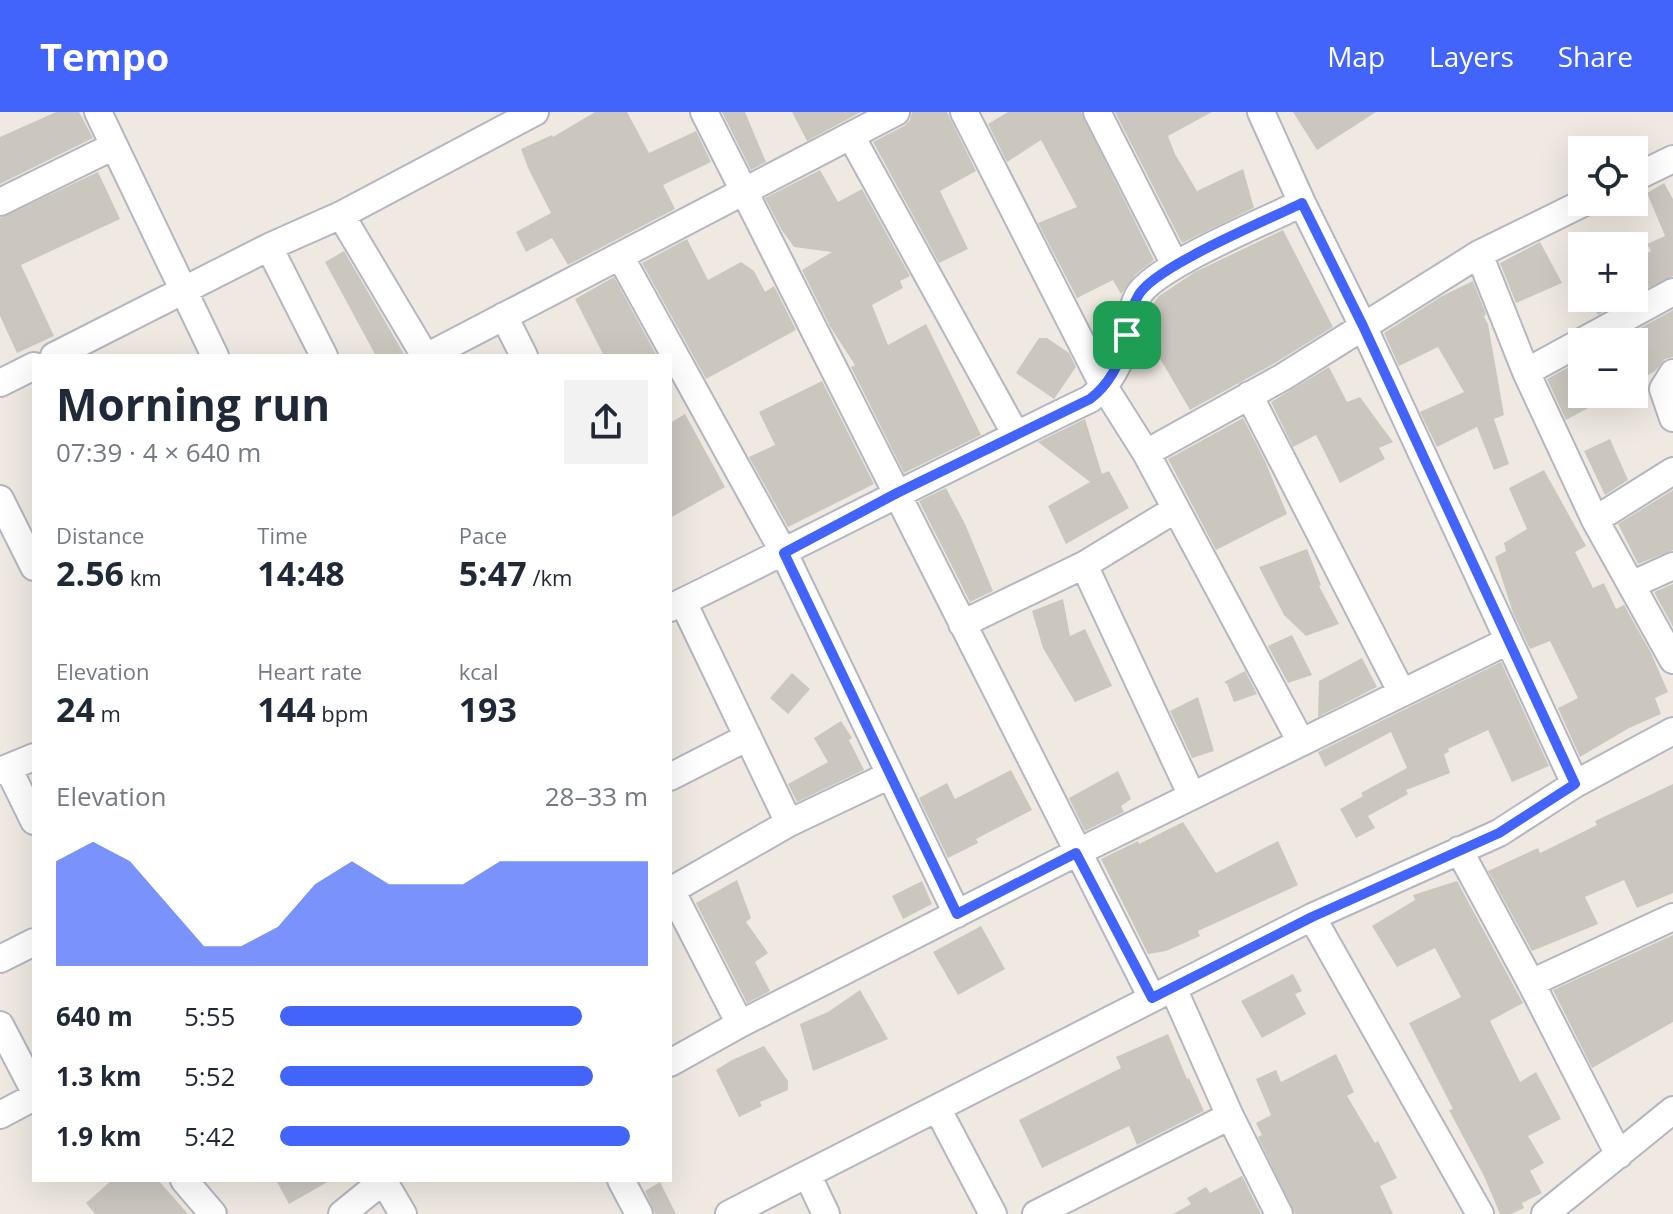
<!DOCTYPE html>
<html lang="en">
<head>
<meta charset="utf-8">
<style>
	:root { --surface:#fff; --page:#f2f2f3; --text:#1f2937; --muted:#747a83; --accent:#4264fb }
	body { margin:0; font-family:"Open Sans",sans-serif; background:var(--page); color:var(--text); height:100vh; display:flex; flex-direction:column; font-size:30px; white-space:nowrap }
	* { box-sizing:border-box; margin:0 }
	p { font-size:26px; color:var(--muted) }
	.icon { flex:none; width:44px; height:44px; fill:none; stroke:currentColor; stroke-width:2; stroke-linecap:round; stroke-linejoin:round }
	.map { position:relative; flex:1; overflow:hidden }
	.panel { position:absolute; left:32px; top:242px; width:640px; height:828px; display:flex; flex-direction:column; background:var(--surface); border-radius:0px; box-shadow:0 8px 32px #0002 }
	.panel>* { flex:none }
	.buttons { position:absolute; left:1568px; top:24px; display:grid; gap:16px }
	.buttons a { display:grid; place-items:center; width:80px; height:80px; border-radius:0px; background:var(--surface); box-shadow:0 8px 32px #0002; font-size:40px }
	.pin { position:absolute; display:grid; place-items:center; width:68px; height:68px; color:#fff; margin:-34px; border-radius:16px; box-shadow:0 4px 12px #0006 }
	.round { display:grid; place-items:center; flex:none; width:84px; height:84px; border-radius:0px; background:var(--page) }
	.summary { display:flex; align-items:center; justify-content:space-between; height:136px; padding:0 24px }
	h1 { font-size:44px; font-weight:700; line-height:60px }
	.metrics { display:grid; grid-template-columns:repeat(3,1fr); gap:12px; height:136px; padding:8px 24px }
	.metrics div { display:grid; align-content:center }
	.metrics b { font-size:34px; font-weight:700 }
	.metrics small { font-size:22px; font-weight:400 }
	.metrics p { font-size:22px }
	.chart { height:224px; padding:16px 24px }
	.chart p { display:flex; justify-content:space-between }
	.chart svg { width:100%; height:144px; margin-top:8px; fill:var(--accent); opacity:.7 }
	ul { padding:0 24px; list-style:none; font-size:26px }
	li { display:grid; grid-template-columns:128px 96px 1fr; align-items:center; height:60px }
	li i { height:20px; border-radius:10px; background:var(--accent) }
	header { display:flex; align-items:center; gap:48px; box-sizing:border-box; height:112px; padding:0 40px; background:var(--accent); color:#fff }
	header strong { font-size:38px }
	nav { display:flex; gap:44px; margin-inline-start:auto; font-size:28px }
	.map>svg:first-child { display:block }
	.building { fill:#cbc7bf }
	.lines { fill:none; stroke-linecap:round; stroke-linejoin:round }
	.minor-casing { stroke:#b4b7c1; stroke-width:30 }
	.minor { stroke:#fff; stroke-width:26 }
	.route-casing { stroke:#fff; stroke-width:16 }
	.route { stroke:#4264fb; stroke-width:10 }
</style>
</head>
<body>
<header>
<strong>Tempo</strong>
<nav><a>Map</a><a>Layers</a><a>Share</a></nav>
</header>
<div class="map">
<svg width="1673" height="1102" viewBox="0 0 1673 1102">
	<rect width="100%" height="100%" fill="#efe9e1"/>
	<path class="building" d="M56,0H79L93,26L0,72V25Z
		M595,0H627L649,41L696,19L711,50L663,73L675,97L568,153L552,126L526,140L516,120L551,101L528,56L521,37L552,23L553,25Z
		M722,0H745L766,50L751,58Z
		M792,0H861L807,29Z
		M912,0H947L976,59L940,79L968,137L939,151L873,30L904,14L910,8Z
		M1008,0H1081L1154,148L1136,162L1121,182L1113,168L1077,186L1038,111L1077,95L1041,28L1007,50L988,12Z
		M1115,0H1212L1168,24L1175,42L1197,79L1243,57L1254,96L1182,131Z
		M1293,0H1376L1317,38Z
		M820,58L838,90L862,77L910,164L900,169L903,176L872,193L888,233L926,212L981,323L904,361L851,255L855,253L831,216L802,158L832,140L794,135L781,117L765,86Z
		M98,60L120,107L21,153L54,224L17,241L0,204V106Z
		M1664,71L1673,87V164L1634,183V149L1651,139L1647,132L1665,124L1647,81Z
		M1283,118L1333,215L1275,251L1190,298L1144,219L1152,193L1159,184L1195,160Z
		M687,127L708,168L741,150L754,159L765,180L774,174L796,218L706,267L642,151Z
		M1540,130L1562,171L1516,191L1500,151Z
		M344,139L385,209L405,244H376L325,150Z
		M614,165L657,244H604L575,187Z
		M1473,169L1486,202L1484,205L1488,212L1504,303L1494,307L1509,352L1494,358L1477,315L1437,335L1420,300L1464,280L1438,235L1399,254L1384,221L1442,184Z
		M1588,186H1628L1598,203Z
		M1673,198V245L1665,247L1655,259L1634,271V230H1615Z
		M1039,226H1047L1069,241L1076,255L1054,287L1016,261Z
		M1576,251L1582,265V282H1614L1566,308L1547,267Z
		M1329,255L1347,290L1360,285L1393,330L1379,336L1385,347L1340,371L1316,323L1293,335L1271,290Z
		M822,269L874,372L788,415L749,345L775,333L759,300Z
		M685,302L725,375L670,406V311Z
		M1243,306L1265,349L1287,402L1216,438L1168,347Z
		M1085,307L1102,362L1109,359L1129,396L1066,432L1048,394L1090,370L1038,330Z
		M1610,327L1628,368L1605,383L1584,339Z
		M1544,358L1586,434L1575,440L1593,476L1604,471L1616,497L1624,493L1651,541L1668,580L1655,586L1661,602L1629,616L1580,645L1558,596L1578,586L1550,529L1530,537L1513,501L1495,445L1506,439L1504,431L1527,417L1509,376Z
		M946,376L965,412L993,479L970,490L919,389Z
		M1673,378V438L1638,452L1618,412Z
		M1307,437L1321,473L1319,474L1339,512L1306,524L1284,503L1259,455Z
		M1673,472V515L1654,480Z
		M1063,487L1070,524L1085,517L1112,574L1075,590L1043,536L1032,499Z
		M1292,523L1312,563L1288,571L1268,534Z
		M1362,546L1377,575L1318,605L1319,569Z
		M1501,550L1549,654L1512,670L1488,618L1448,637L1449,640L1444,642L1450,661L1406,678L1408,682L1368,704L1375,716L1356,726L1340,697L1363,684L1361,681L1407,656L1391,620L1325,655L1318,640Z
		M1245,559L1257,582L1234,590L1227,572L1224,570Z
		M792,561L810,577L788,602L770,586Z
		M1198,585L1214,639L1192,646L1170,599Z
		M841,609L852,626L849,628L864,658L797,690L788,672L828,650L814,626Z
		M1011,658L1032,698L976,727L978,731L948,746L919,686L947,671L955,687Z
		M1118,659L1131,687L1121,694L1124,700L1085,719L1069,686Z
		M1673,672V781L1637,796L1624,768L1585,785L1598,812L1532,839L1488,759L1538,736L1540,741L1597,713L1595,709Z
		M1183,710L1216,761L1278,729L1298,773L1198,819L1200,824L1166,839L1148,842L1101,747L1138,729L1139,732Z
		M737,768L751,806L746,810L768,841L755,850L770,879L747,891L696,791Z
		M922,769L932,792L903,807L892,784Z
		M1457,769L1523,891L1490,909L1520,970L1536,960L1561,1007L1528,1024L1544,1051L1530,1059L1542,1081L1522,1091L1524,1096L1511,1102H1500L1484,1064L1449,998L1453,997L1409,911L1461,885L1435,836L1397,855L1372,814L1415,788L1413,783Z
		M981,814L1005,857L958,883L933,840Z
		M1673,823V910L1592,956L1553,878Z
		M1293,862L1302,879L1295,882L1306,902L1262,926L1241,889Z
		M860,878L888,927L813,959L800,912L828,900Z
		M1168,922L1187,967L1189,966L1204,999L1137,1033L1129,1014L1042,1056L1019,1008L1121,956L1116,945Z
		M764,934L788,969V978L760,990L762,994L739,1005L716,958L732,948Z
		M1336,942L1354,980L1347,984L1375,1031L1378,1029L1397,1066L1380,1074L1393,1102H1295L1258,1025L1262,1023L1256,1011L1271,1003L1256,967L1276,958L1281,970Z
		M1242,1064L1261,1102H1173L1191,1092L1187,1086L1206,1075L1210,1081Z
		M112,1068H158L188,1102H95L86,1091Z
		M276,1068H331L289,1092Z
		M660,1070L676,1102H655L645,1079Z"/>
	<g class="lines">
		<g class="minor-casing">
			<path id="minor" d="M98,0L215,244
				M704,0L1152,886
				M964,0L1103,273L1146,341L1301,630
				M1097,0L1175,153
				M1261,0L1302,91L1363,214L1575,672
				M851,24L1016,323
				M1634,66L1673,47
				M0,90L114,34
				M341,103L425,244
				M269,135L324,244
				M1479,142L1526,260L1595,408L1673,548
				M620,144L784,441L957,802
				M504,204L524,244
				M54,244L269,135L341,103L535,0
				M428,244L896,0
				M1526,260L1673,180
				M1673,261L1663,277L1673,306
				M0,271L34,254
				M1249,283L1402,581
				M1146,341L1283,265L1479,142L1585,90
				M0,387L34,455
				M1595,408L1673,359
				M1084,453L1192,684
				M1631,473L1673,454
				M683,490L789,711
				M670,496C811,427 949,355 1090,287C1110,272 1121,249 1127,225C1130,211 1131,197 1138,184C1153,155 1268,108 1302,91
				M962,512L1084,453L1176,397
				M8,656L34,709
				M0,659L34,645
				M670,665L748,625
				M1459,738L1531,871L1619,1043
				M671,778L740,912
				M670,779L789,711L890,663
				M1312,805L1480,1102
				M0,847L34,830
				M1531,871L1673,805
				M1173,876L1230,1004L1279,1102
				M0,913L34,978
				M670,951L740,912L1076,741L1508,529
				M937,996L993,1102
				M0,1003L34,985
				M807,1062L826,1102
				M184,1068L213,1102
				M383,1068L403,1102
				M621,1068L639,1102
				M342,1102L384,1068
				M729,1102L1312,805L1499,721L1575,672L1673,619
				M1036,1102L1230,1004
				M1545,1102L1673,998"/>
		</g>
		<use href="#minor" class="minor"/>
	</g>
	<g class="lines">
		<g class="route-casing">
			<path id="route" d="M1302,91L1363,214L1575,672L1499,721L1312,805L1152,886L1076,741L957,802L784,441L897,381L1090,287C1110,272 1121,249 1127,225C1130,211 1130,197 1138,184C1153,155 1268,108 1302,91Z"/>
		</g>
		<use href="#route" class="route"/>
	</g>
</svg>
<div class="buttons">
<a><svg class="icon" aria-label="locate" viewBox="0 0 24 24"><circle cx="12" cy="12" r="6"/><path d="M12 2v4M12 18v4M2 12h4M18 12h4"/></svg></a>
<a>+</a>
<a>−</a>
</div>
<div class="pin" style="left:1127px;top:223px;background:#1e9e55"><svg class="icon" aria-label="arrive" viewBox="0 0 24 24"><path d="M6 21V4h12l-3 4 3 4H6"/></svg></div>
<section class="panel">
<div class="summary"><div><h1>Morning run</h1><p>07:39 · 4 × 640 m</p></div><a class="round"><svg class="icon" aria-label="share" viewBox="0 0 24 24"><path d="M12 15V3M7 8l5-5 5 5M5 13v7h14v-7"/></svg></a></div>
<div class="metrics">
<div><p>Distance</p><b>2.56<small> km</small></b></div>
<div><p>Time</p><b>14:48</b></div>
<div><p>Pace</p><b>5:47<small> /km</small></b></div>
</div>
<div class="metrics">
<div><p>Elevation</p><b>24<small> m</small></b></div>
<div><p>Heart rate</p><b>144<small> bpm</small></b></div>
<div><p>kcal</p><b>193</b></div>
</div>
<div class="chart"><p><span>Elevation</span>28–33 m</p>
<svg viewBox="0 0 160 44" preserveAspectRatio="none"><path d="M0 44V12L10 6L20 12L30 25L40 38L50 38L60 32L70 19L80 12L90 19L100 19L110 19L120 12L130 12L140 12L150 12L160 12V44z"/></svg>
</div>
<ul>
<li><b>640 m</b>5:55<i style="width:82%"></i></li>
<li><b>1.3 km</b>5:52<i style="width:85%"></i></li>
<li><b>1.9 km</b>5:42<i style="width:95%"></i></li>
</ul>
</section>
</div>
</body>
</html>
